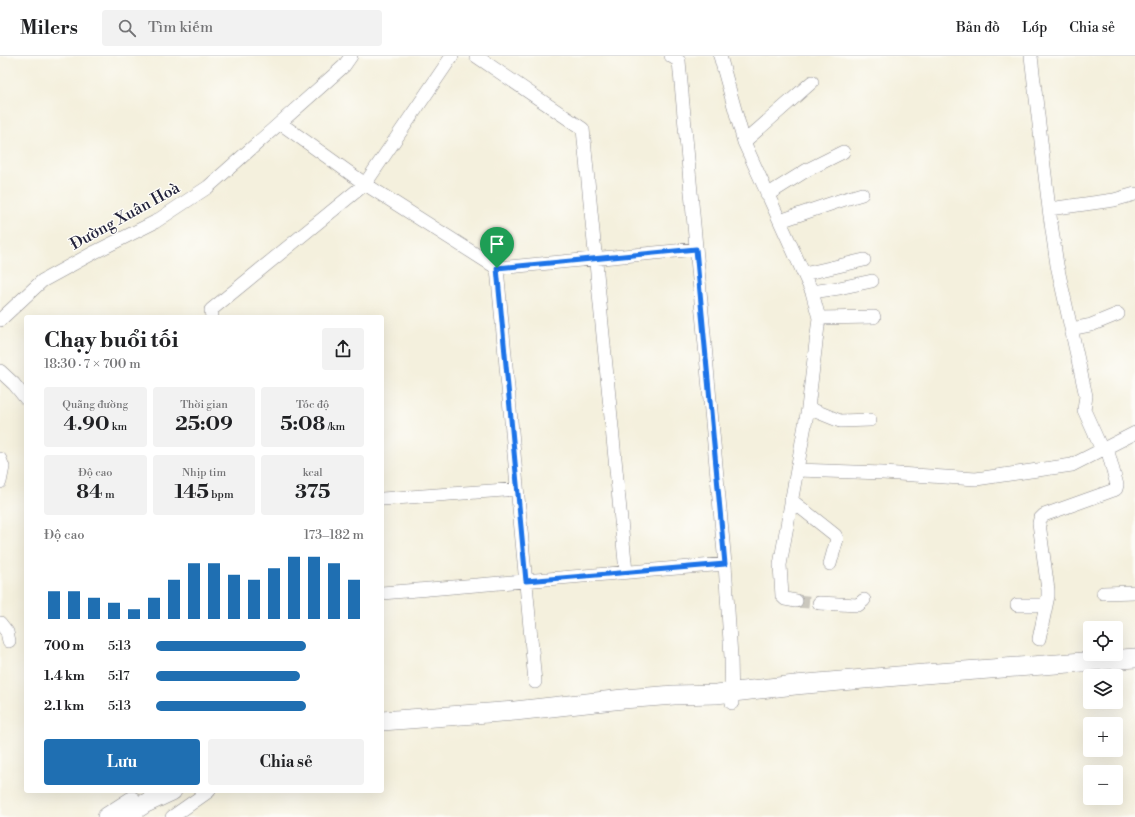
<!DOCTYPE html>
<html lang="vi">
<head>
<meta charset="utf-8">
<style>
	:root { --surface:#fff; --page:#f2f2f2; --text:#202124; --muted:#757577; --line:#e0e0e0; --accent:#1f6fb2 }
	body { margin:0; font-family:"Libre Bodoni",serif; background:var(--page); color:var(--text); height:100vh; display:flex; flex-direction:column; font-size:15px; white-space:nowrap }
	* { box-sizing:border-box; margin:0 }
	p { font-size:13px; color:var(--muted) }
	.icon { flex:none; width:22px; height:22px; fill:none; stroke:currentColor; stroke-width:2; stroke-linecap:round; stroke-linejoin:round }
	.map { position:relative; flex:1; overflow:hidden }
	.details { position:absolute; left:24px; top:259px; width:360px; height:478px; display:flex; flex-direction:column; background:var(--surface); border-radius:4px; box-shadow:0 4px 16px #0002 }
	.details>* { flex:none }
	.tools { position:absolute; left:1083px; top:565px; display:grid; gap:8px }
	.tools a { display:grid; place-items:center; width:40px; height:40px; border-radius:4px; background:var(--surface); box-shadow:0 4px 16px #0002; font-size:20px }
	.pin { position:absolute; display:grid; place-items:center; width:34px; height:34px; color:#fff; margin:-41px -17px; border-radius:50% 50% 50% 0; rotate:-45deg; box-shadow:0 0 4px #0007 }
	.pin .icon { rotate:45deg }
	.round { display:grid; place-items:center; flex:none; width:42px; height:42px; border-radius:4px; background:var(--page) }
	.overview { display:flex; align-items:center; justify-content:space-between; height:68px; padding:0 20px }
	h1 { font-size:22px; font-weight:700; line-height:30px }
	.figures { display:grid; grid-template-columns:repeat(3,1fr); gap:6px; height:68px; padding:4px 20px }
	.figures div { display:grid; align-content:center; border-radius:4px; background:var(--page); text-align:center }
	.figures b { font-size:20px; font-weight:700 }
	.figures small { font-size:11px; font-weight:400 }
	.figures p { font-size:11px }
	.chart { height:112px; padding:8px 20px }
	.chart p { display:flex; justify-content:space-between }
	.chart svg { width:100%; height:72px; margin-top:4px; stroke:var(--accent); stroke-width:6 }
	.primary-button { display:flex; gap:8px; margin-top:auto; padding:8px 20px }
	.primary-button a { flex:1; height:46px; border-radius:4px; background:var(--accent); color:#fff; font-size:16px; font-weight:700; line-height:46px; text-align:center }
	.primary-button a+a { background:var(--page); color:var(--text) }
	ul { padding:0 20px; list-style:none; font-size:13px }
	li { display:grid; grid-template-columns:64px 48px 1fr; align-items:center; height:30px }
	li i { height:10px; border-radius:5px; background:var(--accent) }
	header { display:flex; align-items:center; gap:24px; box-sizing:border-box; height:56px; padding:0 20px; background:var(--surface); border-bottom:1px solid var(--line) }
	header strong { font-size:19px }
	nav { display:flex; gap:22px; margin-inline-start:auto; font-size:14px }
	.search { width:280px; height:36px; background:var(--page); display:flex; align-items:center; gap:10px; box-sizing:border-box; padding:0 14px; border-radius:4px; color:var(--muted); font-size:15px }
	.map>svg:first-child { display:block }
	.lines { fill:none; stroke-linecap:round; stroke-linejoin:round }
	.minor-tunnel { stroke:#cac7bd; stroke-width:13; stroke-dasharray:13 6; stroke-linecap:butt }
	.minor-casing { stroke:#8b898c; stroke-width:14 }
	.highway-casing { stroke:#8b898c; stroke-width:20 }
	.minor { stroke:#fff; stroke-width:13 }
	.highway { stroke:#fff; stroke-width:19 }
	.route-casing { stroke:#fff; stroke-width:8 }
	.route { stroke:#1a73e8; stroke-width:5 }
	.labels { text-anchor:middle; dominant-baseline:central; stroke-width:3; stroke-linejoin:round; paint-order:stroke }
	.street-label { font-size:16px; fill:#22223b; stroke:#fdfcf7 }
</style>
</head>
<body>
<header>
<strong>Milers</strong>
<div class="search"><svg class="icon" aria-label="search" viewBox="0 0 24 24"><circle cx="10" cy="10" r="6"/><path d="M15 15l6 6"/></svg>Tìm kiếm</div>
<nav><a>Bản đồ</a><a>Lớp</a><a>Chia sẻ</a></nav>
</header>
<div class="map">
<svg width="1135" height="761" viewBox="0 0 1135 761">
	<rect width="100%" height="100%" fill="#fdfcf7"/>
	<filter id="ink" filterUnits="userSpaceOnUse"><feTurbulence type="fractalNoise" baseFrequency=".025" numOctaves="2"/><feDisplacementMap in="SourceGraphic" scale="8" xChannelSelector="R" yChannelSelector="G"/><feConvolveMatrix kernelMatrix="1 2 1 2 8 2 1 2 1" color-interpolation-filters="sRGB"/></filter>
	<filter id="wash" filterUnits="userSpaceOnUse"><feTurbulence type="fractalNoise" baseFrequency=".012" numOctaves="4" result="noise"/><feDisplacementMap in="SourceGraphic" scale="16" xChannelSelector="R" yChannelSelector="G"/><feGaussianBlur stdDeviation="0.9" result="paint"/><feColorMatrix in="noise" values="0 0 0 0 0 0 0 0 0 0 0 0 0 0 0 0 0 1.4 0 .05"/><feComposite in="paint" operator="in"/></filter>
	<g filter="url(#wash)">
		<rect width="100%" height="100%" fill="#f4f0dd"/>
	</g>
	<g filter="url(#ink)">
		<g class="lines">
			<path class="minor-tunnel" d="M796,545L819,547"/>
			<g class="minor-casing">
				<path id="minor" d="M476,0L583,73L626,516
					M671,0L679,5L725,508L731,601L732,647
					M720,0L744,86L812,236L819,262L808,352L780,509L782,540L785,543L796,545
					M1031,0L1049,153L1057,209L1086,340L1084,354L1102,394
					M280,67L365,128L497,212L535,626
					M744,86L812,26
					M767,139L807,114L843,96
					M1049,153L1114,144L1135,138
					M780,165L842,144L862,138
					M497,212L696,193
					M804,218L864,204
					M812,236L839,232L872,225
					M212,261L211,254L365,128L452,0
					M819,262L874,261
					M0,264L42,225L95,196L155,166L208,131L344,10L351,0
					M1071,273L1091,269L1118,258
					M0,315L14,328L26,343
					M808,352L840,365L870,364
					M0,403L3,411L0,426
					M797,414L883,417L976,423L1072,409L1135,377
					M382,443L517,433
					M791,444L835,479L837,483L830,508
					M382,537L725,508
					M1103,537L1135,536
					M819,547L858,549L864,544
					M1017,549H1046
					M0,567L7,576L9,585
					M1039,583L1048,540V534L1039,467L1040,463L1044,459L1114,434L1116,433L1117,429L1107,392
					M172,761L209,735"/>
			</g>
			<g class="highway-casing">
				<path id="highway" d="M382,665L515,655L623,643L674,639L716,638L795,629L898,620L1135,602
					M107,761L132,745
					M124,761L144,748L172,735"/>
			</g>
			<use href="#minor" class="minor"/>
			<use href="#highway" class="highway"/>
		</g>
	</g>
	<g class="lines" filter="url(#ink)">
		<g class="route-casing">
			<path id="route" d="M696,193L725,508L526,525L497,212Z"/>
		</g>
		<use href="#route" class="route"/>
	</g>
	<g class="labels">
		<g class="street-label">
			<text transform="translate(125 160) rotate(-29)">Đường Xuân Hoà</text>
		</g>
	</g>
</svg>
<div class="tools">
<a><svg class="icon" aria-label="locate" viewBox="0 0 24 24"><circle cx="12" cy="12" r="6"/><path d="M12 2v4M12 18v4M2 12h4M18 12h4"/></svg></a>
<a><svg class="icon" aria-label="layers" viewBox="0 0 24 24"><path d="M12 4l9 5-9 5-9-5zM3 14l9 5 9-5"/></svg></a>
<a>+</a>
<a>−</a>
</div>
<div class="pin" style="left:497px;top:212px;background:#1e9e55"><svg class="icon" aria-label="arrive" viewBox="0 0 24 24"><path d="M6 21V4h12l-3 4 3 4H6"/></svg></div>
<section class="details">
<div class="overview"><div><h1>Chạy buổi tối</h1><p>18:30 · 7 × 700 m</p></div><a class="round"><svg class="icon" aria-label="share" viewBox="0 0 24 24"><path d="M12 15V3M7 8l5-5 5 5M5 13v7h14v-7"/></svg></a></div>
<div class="figures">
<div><p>Quãng đường</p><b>4.90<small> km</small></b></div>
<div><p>Thời gian</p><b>25:09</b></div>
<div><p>Tốc độ</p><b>5:08<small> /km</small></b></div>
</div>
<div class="figures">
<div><p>Độ cao</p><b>84<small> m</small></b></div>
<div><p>Nhịp tim</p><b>145<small> bpm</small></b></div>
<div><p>kcal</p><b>375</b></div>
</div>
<div class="chart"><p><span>Độ cao</span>173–182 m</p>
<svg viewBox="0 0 160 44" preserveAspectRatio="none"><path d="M5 44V27M15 44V27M25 44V31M35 44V34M45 44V38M55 44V31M65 44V20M75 44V10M85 44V10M95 44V17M105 44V20M115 44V13M125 44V6M135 44V6M145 44V10M155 44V20"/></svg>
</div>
<ul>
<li><b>700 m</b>5:13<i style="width:72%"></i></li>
<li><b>1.4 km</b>5:17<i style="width:69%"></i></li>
<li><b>2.1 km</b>5:13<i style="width:72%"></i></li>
</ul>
<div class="primary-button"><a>Lưu</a><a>Chia sẻ</a></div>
</section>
</div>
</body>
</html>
